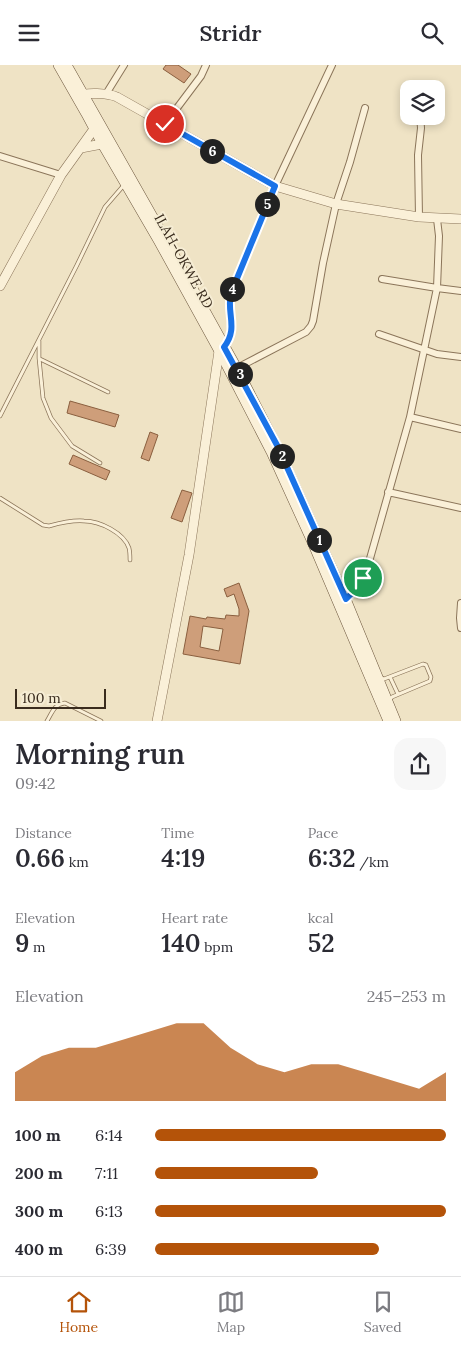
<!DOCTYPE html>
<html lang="en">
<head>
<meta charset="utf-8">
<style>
	:root { --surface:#fff; --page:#f7f7f7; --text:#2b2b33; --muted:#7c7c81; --line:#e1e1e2; --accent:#b45309 }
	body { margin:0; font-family:Lora,serif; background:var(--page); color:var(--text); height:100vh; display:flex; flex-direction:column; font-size:19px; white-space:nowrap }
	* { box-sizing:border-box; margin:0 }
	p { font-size:16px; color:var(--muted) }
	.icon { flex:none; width:28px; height:28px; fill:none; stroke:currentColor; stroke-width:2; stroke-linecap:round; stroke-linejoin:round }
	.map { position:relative; height:656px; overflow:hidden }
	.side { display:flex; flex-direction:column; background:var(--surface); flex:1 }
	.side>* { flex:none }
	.tools { position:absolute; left:400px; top:15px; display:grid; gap:10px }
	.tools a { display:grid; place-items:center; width:45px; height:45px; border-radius:10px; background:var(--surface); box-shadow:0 2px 8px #0003; font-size:25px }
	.scale { position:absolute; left:15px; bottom:12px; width:91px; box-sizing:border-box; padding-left:5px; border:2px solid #3a2c1e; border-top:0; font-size:14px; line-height:18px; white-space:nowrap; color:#3a2c1e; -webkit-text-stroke:4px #f6edd4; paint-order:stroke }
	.pin { position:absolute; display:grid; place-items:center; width:42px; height:42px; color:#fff; margin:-21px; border:2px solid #fff; border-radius:50%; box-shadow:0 1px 5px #0007 }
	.km { position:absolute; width:25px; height:25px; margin:-12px; border-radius:50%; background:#222; color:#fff; font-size:14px; line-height:25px; text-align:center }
	.round { display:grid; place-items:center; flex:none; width:52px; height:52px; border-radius:15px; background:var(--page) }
	.summary { display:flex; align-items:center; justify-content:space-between; height:85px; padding:0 15px }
	h1 { font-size:28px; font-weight:600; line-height:38px }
	.figures { display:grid; grid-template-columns:repeat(3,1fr); gap:8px; height:85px; padding:5px 15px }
	.figures div { display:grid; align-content:center }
	.figures b { font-size:25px; font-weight:600 }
	.figures small { font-size:14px; font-weight:400 }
	.figures p { font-size:14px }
	.chart { height:140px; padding:10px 15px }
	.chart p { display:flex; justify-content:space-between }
	.chart svg { width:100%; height:90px; margin-top:5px; fill:var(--accent); opacity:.7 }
	ul { padding:0 15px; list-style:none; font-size:16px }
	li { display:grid; grid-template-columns:80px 60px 1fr; align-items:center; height:38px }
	li i { height:12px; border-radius:6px; background:var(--accent) }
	header { display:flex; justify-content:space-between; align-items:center; height:65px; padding:0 15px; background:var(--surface); font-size:22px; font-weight:600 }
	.tabs { display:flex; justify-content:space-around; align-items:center; height:70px; border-top:1px solid var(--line); background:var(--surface); font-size:14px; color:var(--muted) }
	.tabs a { display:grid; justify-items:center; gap:2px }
	.tabs .active { color:var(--accent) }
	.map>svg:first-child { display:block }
	.building { fill:#ce9e7a; stroke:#8a5f3f; fill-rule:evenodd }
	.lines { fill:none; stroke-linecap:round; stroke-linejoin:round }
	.service-casing { stroke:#8b755a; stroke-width:4.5 }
	.minor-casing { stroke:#8b755a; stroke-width:8 }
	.tertiary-casing { stroke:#8b755a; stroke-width:10 }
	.secondary-casing { stroke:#6c563d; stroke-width:10 }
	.service { stroke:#faf0d8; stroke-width:3 }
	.minor { stroke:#faf0d8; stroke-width:6 }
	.tertiary { stroke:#faf0d8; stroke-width:9 }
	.secondary { stroke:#faf0d8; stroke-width:9 }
	.route-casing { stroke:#fff; stroke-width:10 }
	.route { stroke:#1a73e8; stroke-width:6 }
	.labels { text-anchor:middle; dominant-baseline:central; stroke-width:4; stroke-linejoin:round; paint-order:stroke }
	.street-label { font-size:14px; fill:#3a2c1e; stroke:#f6edd4 }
</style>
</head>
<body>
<header><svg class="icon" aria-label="menu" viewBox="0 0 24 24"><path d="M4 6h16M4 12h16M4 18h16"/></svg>Stridr<svg class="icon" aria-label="search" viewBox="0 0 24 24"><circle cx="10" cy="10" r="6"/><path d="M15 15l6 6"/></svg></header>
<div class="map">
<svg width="461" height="656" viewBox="0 0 461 656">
	<rect width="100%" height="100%" fill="#efe3c5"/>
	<path class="building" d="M166,0H178L191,9L184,18L163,4Z
		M70,336L119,350L115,362L67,348Z
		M150,367L158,370L149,396L141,393Z
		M73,390L110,406L106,415L69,399Z
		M182,425L192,428L182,457L171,453Z
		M239,518L249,546L240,599L183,589L190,551L206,554L207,552L225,554L226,550L239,551V544L234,529L227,532L224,524ZM203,561L223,564L219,586L200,582Z"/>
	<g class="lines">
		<g class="service-casing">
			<path id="service" d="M39,276V293L43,333L51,353L72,381L100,398
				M40,294L108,327
				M0,351L77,200L105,142L124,120
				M0,433L43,460L49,461C60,458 72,455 84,456C100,456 124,468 129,483C130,487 130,491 130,495
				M390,612L398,629
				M382,613L384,614L423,599L426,600L431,612L430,616L392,632L389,636
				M47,656C52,648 54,639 65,638L101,656"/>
		</g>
		<g class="minor-casing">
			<path id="minor" d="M106,29L124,0
				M165,59L201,11L206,0
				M0,91L61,110
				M419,152L418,90L421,63L420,51
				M382,214L437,223L461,226
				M379,269L437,289L461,292
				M224,282C238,263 226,248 231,228L275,121L332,0
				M237,303L306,267L311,261L313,256L323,198L336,139L350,97L365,43
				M410,352L461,364
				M388,427L461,443
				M346,534L357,523L369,497L410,352L437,223L439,171L437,154
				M461,538L460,553L461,563"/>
		</g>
		<g class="tertiary-casing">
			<path id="tertiary" d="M78,31C86,27 108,28 117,32L275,121L336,139L419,152L461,154
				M81,83L102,79
				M0,221L61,110L94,64
				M157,656L189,490L219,286"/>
		</g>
		<g class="secondary-casing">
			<path id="secondary" d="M58,0L86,49L102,79L159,177L219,286L271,387L312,477L388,656
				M67,0L161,166L237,303L278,383L346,534L396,656"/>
		</g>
		<use href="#service" class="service"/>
		<use href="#minor" class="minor"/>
		<use href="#tertiary" class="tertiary"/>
		<use href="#secondary" class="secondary"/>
	</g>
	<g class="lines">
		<g class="route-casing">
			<path id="route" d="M165,59L275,121L231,228C226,248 239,263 224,282L278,382L346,534L357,523L363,513"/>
		</g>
		<use href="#route" class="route"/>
	</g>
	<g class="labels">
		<g class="street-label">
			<text transform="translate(184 196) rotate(61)">ILAH-OKWE RD</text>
		</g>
	</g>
</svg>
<div class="tools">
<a><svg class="icon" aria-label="layers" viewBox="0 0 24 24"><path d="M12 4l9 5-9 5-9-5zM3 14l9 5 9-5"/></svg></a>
</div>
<div class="scale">100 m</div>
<div class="pin" style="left:363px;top:513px;background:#1e9e55"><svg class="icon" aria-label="arrive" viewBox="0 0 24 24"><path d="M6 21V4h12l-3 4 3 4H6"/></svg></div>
<div class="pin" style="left:165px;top:59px;background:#d93025"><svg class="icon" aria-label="check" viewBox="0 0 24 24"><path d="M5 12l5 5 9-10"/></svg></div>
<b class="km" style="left:319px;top:475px">1</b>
<b class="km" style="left:282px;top:391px">2</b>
<b class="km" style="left:240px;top:309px">3</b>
<b class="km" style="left:232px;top:224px">4</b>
<b class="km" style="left:267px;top:139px">5</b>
<b class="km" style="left:212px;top:86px">6</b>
</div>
<section class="side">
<div class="summary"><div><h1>Morning run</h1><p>09:42</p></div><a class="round"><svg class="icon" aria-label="share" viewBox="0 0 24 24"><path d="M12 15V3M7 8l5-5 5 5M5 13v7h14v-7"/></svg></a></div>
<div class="figures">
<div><p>Distance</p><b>0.66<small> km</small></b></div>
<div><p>Time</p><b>4:19</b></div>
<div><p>Pace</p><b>6:32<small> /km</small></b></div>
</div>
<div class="figures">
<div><p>Elevation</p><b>9<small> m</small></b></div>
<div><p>Heart rate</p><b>140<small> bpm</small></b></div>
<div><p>kcal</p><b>52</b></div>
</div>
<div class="chart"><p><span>Elevation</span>245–253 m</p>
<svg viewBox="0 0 160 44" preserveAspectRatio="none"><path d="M0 44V30L10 22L20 18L30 18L40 14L50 10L60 6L70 6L80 18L90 26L100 30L110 26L120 26L130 30L140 34L150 38L160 30V44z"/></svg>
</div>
<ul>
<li><b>100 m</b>6:14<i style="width:100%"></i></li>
<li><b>200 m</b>7:11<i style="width:56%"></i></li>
<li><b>300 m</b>6:13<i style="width:100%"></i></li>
<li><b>400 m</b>6:39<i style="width:77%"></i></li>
</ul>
</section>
<nav class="tabs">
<a class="active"><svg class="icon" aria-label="home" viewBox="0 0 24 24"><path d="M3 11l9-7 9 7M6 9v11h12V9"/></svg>Home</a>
<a><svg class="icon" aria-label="map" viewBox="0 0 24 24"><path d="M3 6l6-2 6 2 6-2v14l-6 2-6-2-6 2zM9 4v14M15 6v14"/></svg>Map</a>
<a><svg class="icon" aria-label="saved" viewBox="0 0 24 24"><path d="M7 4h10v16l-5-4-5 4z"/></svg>Saved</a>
</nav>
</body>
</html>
